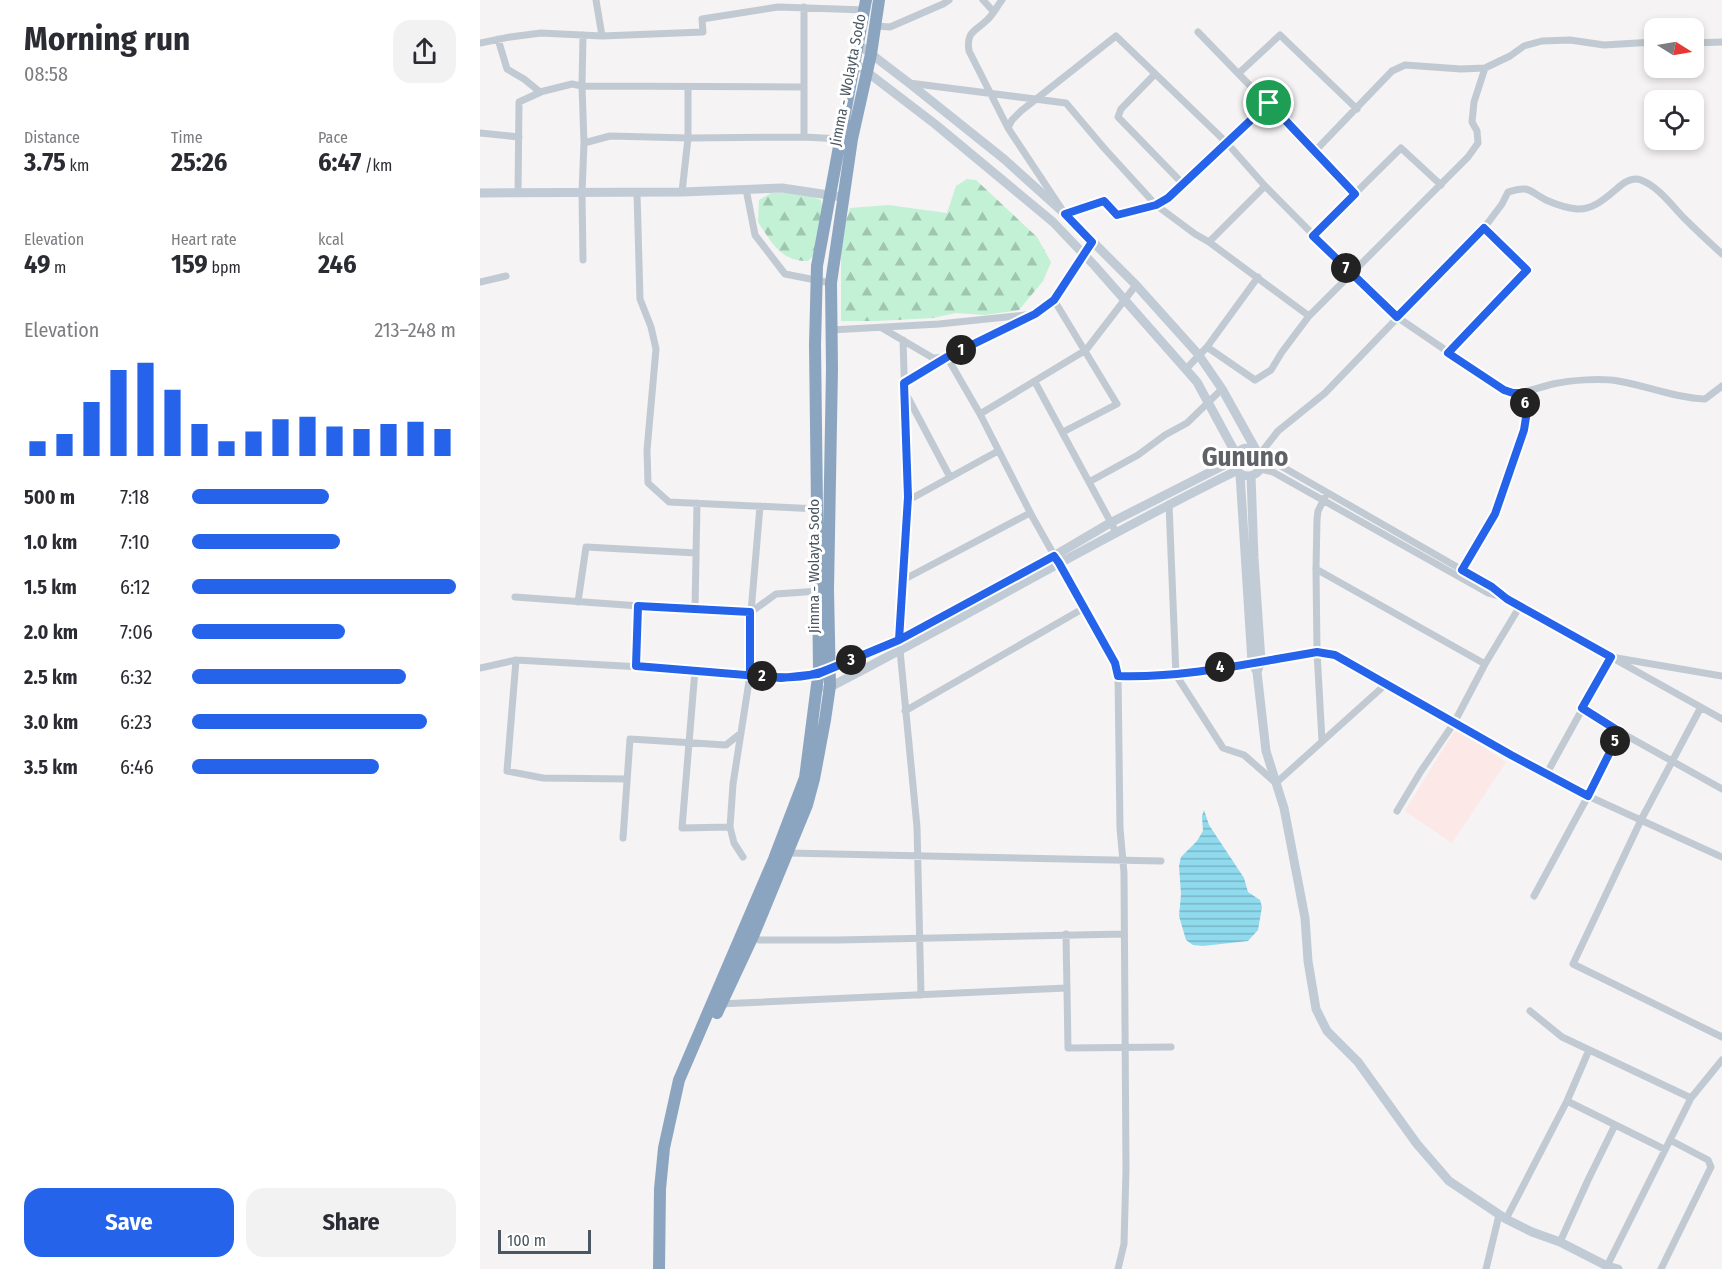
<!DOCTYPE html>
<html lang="en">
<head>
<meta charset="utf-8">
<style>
	:root { --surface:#fff; --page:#f2f2f3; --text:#2b2b33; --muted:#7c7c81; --accent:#2563eb }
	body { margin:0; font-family:"Fira Sans Condensed",sans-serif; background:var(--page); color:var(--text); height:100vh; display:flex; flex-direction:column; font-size:22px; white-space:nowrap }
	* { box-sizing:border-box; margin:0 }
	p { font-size:20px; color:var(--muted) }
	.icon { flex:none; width:33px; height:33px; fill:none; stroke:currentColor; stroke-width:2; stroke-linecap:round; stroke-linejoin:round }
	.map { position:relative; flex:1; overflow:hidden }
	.drawer { display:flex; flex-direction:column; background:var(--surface); width:480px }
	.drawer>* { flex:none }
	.needle { width:39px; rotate:101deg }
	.controls { position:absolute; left:1164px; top:18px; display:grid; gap:12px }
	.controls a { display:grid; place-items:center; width:60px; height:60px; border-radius:12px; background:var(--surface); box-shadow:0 3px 9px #0003; font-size:30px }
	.scale { position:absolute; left:18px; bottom:15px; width:93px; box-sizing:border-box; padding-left:6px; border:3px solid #4a5661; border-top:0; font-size:16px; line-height:21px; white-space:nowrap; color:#4a5661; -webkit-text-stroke:4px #fff; paint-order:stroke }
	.pin { position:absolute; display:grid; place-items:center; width:51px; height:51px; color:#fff; margin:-26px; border:3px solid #fff; border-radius:50%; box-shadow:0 2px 6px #0007 }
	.km { position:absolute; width:30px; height:30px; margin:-15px; border-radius:50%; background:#222; color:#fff; font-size:16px; line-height:30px; text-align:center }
	.round { display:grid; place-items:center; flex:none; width:63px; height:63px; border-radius:18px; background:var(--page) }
	.headline { display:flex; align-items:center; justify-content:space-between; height:102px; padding:0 24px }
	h1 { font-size:33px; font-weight:700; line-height:45px }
	.metrics { display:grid; grid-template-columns:repeat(3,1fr); gap:9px; height:102px; padding:6px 24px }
	.metrics div { display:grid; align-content:center }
	.metrics b { font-size:26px; font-weight:700 }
	.metrics small { font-size:16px; font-weight:400 }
	.metrics p { font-size:16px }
	.chart { height:168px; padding:12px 24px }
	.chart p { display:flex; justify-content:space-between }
	.chart svg { width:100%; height:108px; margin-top:6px; stroke:var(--accent); stroke-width:6 }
	.button { display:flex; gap:12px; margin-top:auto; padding:12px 24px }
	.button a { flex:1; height:69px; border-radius:18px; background:var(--accent); color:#fff; font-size:24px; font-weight:700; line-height:69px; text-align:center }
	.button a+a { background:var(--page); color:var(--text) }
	ul { padding:0 24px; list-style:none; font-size:20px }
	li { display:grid; grid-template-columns:96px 72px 1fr; align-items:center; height:45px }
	li i { height:15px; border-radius:8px; background:var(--accent) }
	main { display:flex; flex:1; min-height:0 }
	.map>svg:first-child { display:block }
	.medical { fill:#fce8e6 }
	.forest { fill:url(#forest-firs) }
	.water { fill:url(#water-rules) }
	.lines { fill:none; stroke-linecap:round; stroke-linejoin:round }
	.street { stroke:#c1cad2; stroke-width:7 }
	.secondary { stroke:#c1cbd6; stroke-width:9 }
	.highway { stroke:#8ba5c1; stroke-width:12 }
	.route-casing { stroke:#fff; stroke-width:12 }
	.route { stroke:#2563eb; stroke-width:8 }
	.labels { text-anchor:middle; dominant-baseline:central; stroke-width:6; stroke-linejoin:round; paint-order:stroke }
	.street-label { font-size:15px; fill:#4a5661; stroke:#fff }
	.town-label { font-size:27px; font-weight:bold; fill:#5f6368; stroke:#fff }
</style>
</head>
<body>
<main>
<section class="drawer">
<div class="headline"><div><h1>Morning run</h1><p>08:58</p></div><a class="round"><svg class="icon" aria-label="share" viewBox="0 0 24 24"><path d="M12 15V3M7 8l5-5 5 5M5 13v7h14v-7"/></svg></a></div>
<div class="metrics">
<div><p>Distance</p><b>3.75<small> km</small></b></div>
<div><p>Time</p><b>25:26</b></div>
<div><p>Pace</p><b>6:47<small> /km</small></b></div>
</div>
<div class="metrics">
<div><p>Elevation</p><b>49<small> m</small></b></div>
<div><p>Heart rate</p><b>159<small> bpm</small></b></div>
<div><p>kcal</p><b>246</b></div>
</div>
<div class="chart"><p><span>Elevation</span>213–248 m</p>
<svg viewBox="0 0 160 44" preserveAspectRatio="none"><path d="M5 44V38M15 44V35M25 44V22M35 44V9M45 44V6M55 44V17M65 44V31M75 44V38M85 44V34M95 44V29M105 44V28M115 44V32M125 44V33M135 44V31M145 44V30M155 44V33"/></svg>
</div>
<ul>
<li><b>500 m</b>7:18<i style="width:52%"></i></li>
<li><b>1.0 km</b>7:10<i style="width:56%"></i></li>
<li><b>1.5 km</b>6:12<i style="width:100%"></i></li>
<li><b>2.0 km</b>7:06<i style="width:58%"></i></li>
<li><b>2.5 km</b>6:32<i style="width:81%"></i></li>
<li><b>3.0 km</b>6:23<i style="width:89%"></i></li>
<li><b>3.5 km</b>6:46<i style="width:71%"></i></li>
</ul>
<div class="button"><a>Save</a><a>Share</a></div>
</section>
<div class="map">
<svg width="1242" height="1269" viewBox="0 0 1242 1269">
	<defs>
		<pattern id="forest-firs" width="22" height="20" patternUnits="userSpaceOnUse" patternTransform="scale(1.5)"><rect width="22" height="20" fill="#c3f1d5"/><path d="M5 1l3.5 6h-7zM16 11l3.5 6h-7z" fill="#a0c6b0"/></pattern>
		<pattern id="water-rules" width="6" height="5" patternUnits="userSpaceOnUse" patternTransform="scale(1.5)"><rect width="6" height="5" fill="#90daee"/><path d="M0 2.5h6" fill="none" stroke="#78b4c4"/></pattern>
	</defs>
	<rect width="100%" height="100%" fill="#f5f3f3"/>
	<path class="medical" d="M978,731L1026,762L972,843L925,811L974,732Z"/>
	<path class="forest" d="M487,179L496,180L557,237L571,262L563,281L539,310L505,315L476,313L453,318L396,321H361V236L370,208L408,205L467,213L476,186Z
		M291,193C309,193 325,193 341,200L343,213L335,254L328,261C300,261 292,243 278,222L279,200Z"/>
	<path class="water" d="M724,810L729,825L764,878L768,892L780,900L782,907L778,930L768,941L723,946L713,945L706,940L699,916L701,894L699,866L701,857L717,841L723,831L722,816Z"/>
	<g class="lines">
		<path class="street" d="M116,0L122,36
			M503,0L513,11
			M522,0C517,6 513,15 507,20C495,32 486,31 489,51L528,128L585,214L624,201L637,215L676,205L688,198L789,103
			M396,26L410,27L463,4L469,0
			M718,32L875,194
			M103,35L102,86L104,143L102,193L103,260
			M18,39L27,69L44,79L60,92L92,84L102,86L324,87
			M0,43L30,37L61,33L122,36L223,32L222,19L298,7L386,10
			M1214,43L1242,42
			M759,73L800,35L877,109
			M675,74L641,109L638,117L704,185
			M429,83L586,103L624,148L676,205L715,234L729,242L829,316
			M528,128L532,120L541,111L636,36L747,143L785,186L872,274L917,317L1024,390C1042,396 1055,388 1073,384C1091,380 1121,378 1138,381C1168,386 1195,398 1225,399L1242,386
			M0,133L39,137
			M324,137V7
			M104,143L130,136L208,138L324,137L361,139
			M835,151L912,71L925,65L981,69L1005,68L1030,56L1044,46L1062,41L1090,40L1124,45L1174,42
			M266,189L275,235L305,274L351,283
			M202,192L208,138V87
			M38,193L39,102L61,92
			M157,193L160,299L171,327L176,349L167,450L168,483L189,502L338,509
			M833,235L921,148L961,185
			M729,242L785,186
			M1242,254C1229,242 1217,231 1205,219C1192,206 1179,187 1161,180C1153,177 1146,181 1140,186C1128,196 1114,210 1097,209C1086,208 1075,204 1066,200C1048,191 1051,185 1028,192L1022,204L1004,228L845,393L798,431L780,454L1012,587L1027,599L1242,719
			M0,282L26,276
			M574,300L637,404L583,432
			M402,328L453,358L467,357L550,316
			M351,330L459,324L555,314L574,300L612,242
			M423,340L428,497L419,640L437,827L441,995
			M727,347L775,380L791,370L802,352L829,316L988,157L998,143L997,131L992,122L994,102L1005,68
			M968,353L1047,270L1004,228
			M706,369L727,347L778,277
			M555,382L636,532
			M424,383L467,357L500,414L552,516L635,663L638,676L640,828L644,873L646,1170L644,1244L638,1269
			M425,392L470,477
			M500,414L606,350L656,285
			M780,469L793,472L1008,593L1022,597
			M609,482L658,455L685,435L707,423L742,389
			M427,501L518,451
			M689,504L696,675L743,748L764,755L796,783L906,684
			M836,569L1005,664
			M982,570L1015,514L1044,430L1047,411L1043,393
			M423,580L550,513
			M35,597L215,610L271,612L296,594L339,591
			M98,602L106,547L216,553
			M215,610L217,503
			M36,660L27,771L63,778L147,779
			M156,666L158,606
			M0,668L36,660L215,670L301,678L338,674
			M215,670L202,828L250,827
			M638,676C705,677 771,663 837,652L855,655L1031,755L1108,796L1242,857
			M1221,707L1161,820L1093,964L1242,1037
			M1102,708L1140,732L1242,789
			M425,711L604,608
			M842,741L837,652L836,569L837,519L838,511L845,497
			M1067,773L1131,657L1242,676
			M917,811L941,771L974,723L1005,664L1040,606
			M143,838L150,739L246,745L261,733
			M308,853L681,861
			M263,857L254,843L250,827L253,784L270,675L271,612L280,506
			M1054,896L1108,796L1140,732
			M586,934L588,1048L691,1047
			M273,936L279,940H358L644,934
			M239,1004L587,988
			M1050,1011L1082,1037L1211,1098
			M1087,1101L1184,1149
			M1026,1219L1087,1101L1109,1050
			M1080,1242L1108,1180L1135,1125
			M1127,1266L1211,1098L1242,1060
			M1006,1269L1019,1215
			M1181,1269L1231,1167L1228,1160L1190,1140"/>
		<path class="secondary" d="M378,44L429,83L524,159L585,214L656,285L718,354L742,389L776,450
			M374,63L387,72L455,124L573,222L614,265L717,382L756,454
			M0,193L202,192L302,188L362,197
			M754 462a14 14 0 1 1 28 0a14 14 0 1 1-28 0Z
			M760,474L772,662L777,672L786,751L804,808L825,918L828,961L836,1009L847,1031L878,1062L937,1144L969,1181L1026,1219L1052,1232L1080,1242L1127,1266L1138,1269
			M771,476L774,558L781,661L777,672
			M346,671L419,640L574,556L630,523L754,460
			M346,689C484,618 617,539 756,471"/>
		<path class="highway" d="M237,1013L273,936L327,805L334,779L345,720L350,686L348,590L352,369L351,283L372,139L391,54L399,0
			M179,1269L180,1189L184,1148L199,1080L294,859L325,778L339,669L335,345L337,266L386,0"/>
	</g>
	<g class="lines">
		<g class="route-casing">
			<path id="route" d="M789,103L688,198L676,205L637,215L624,201L585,214L612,242L574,300L555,314L467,357L424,383L428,497L419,640L338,674L301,678L156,666L158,606L270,612V675C296,678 324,680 349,669L419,640L574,556L579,563L635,663L638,676C705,678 771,663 837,652L855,655L1031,755L1108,796L1140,732L1102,708L1131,657L1027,599L1012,587L982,570L1015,514L1044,430L1047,411L1043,393H1033L1024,390L968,353L1047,270L1004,228L917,317L833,236L875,194L789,103"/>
		</g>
		<use href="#route" class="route"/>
	</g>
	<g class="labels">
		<g class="street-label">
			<text transform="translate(368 80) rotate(-79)">Jimma - Wolayta Sodo</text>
			<text transform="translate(334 566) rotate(-90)">Jimma - Wolayta Sodo</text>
		</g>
		<g class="town-label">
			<text x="765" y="457">Gununo</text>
		</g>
	</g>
</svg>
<div class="controls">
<a><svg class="needle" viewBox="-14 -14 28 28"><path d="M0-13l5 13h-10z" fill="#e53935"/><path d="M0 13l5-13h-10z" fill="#7c7c81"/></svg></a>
<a><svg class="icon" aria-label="locate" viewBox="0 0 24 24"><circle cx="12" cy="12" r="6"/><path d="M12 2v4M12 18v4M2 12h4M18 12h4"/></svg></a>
</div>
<div class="scale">100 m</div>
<div class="pin" style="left:789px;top:103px;background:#1e9e55"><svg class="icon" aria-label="arrive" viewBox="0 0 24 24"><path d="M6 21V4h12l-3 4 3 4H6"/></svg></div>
<b class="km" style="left:481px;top:350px">1</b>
<b class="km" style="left:282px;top:676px">2</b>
<b class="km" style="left:371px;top:660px">3</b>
<b class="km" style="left:740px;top:667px">4</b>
<b class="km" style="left:1135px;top:741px">5</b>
<b class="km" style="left:1045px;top:403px">6</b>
<b class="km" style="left:866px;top:268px">7</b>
</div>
</main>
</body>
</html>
